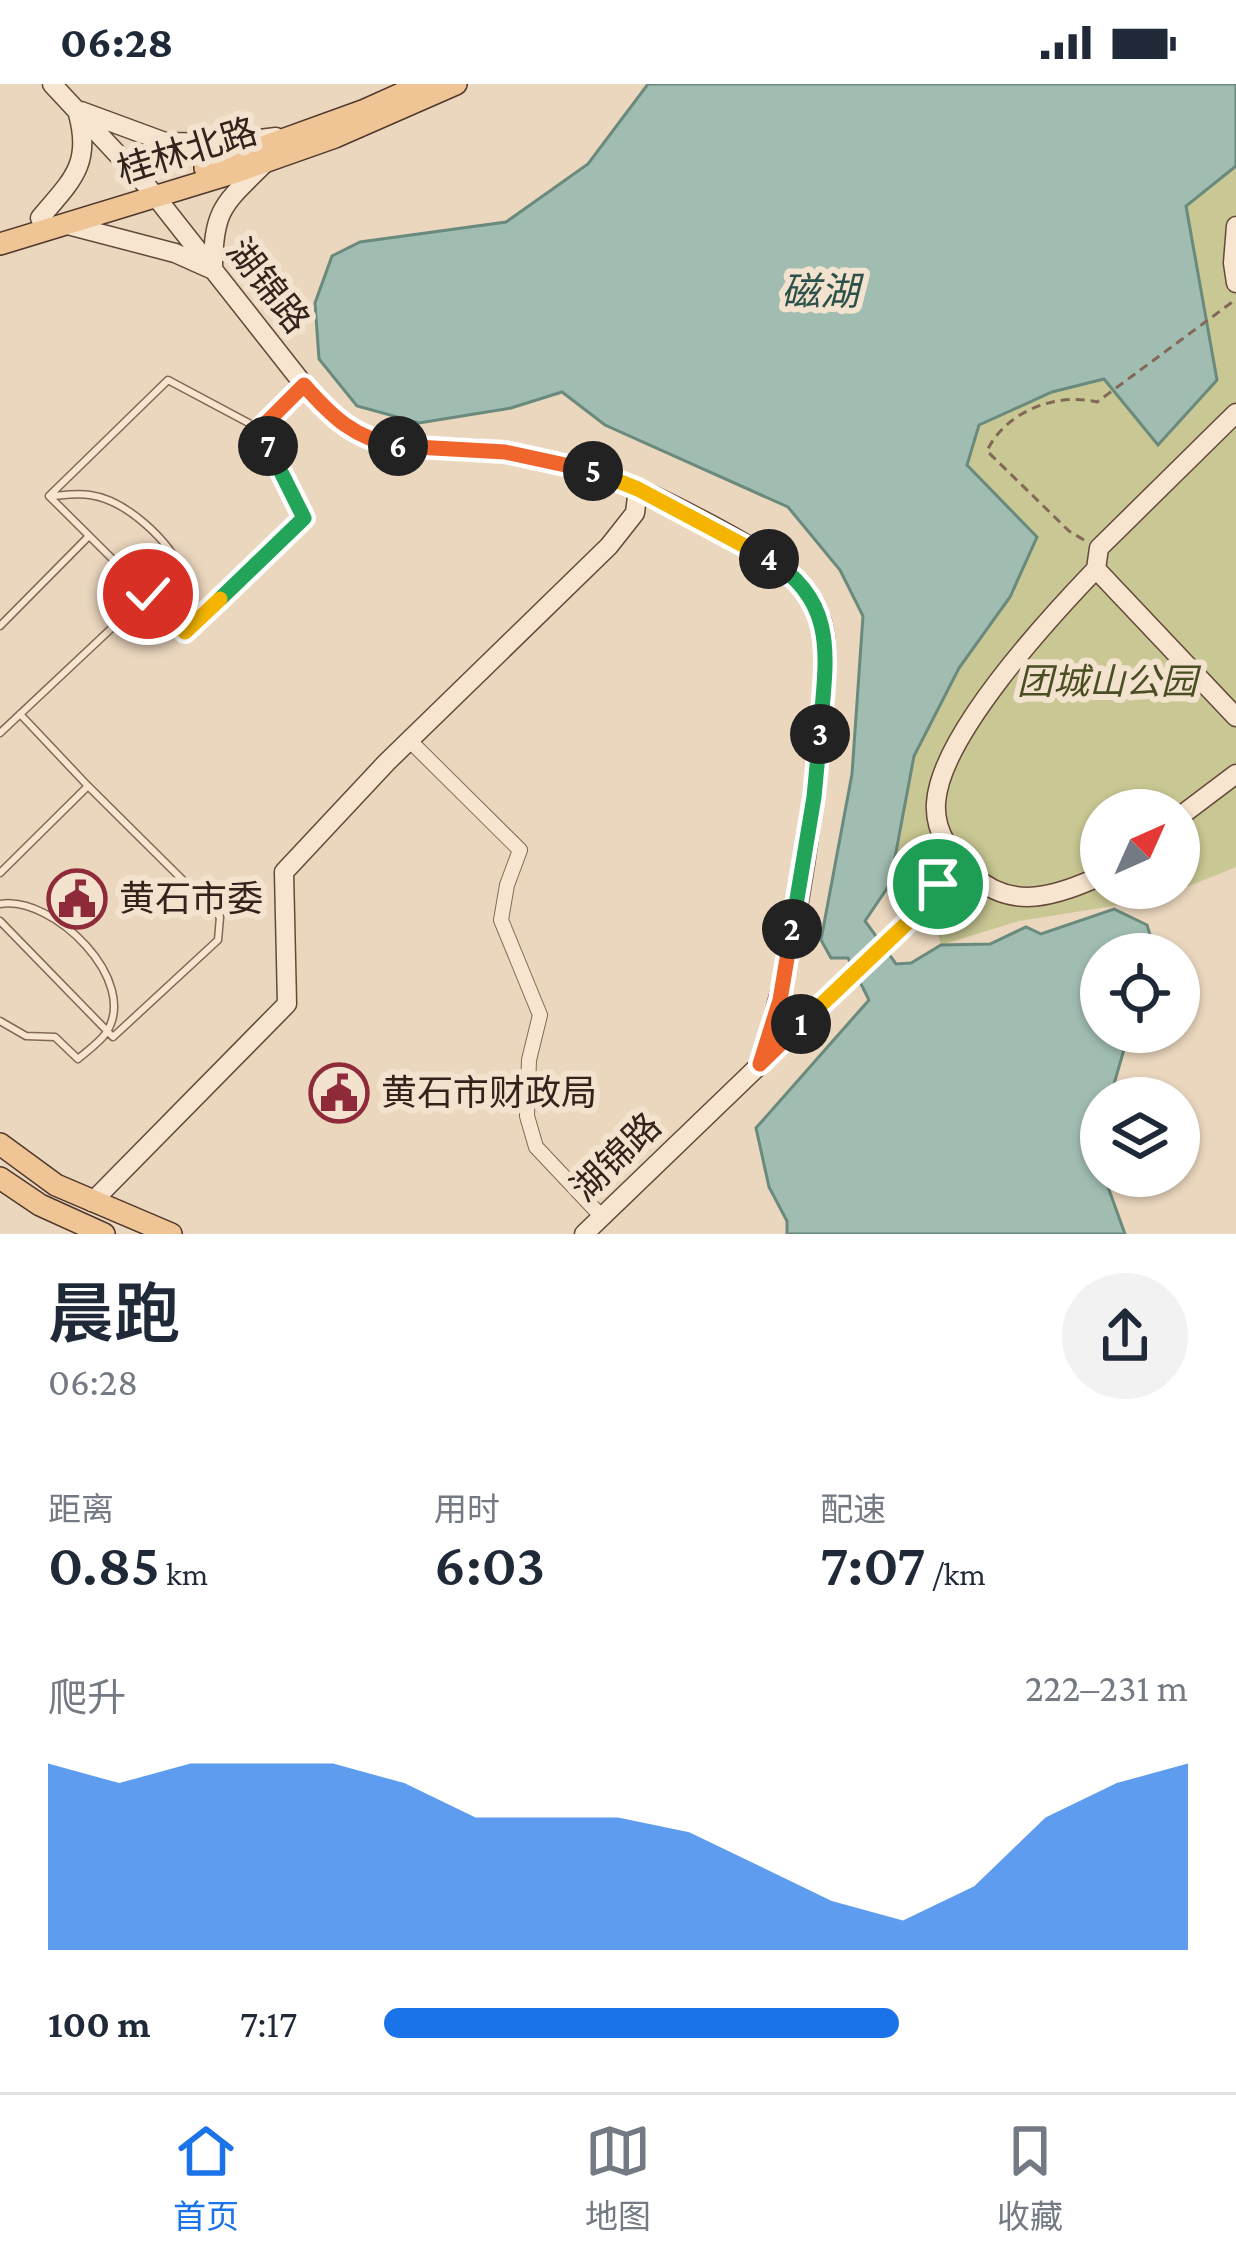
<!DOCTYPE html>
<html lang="zh">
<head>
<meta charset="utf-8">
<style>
	:root { --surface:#fff; --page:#f2f2f3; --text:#1f2937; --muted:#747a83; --line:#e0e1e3; --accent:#1a73e8 }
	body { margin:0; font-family:"Crimson Pro","Noto Sans SC",serif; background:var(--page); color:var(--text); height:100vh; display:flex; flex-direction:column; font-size:45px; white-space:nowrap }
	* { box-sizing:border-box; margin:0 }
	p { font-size:39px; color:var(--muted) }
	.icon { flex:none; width:66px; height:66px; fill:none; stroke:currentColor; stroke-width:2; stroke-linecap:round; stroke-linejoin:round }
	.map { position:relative; height:1150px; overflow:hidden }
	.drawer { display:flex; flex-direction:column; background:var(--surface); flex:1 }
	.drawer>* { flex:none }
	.needle { width:78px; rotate:45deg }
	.tools { position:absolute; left:1080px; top:705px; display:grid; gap:24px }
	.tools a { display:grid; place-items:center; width:120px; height:120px; border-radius:50%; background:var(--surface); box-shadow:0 3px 9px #0004; font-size:60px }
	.pin { position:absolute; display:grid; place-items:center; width:102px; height:102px; color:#fff; margin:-51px; border:6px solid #fff; border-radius:50%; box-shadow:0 3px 12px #0007 }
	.km { position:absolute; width:60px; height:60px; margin:-30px; border-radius:50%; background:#222; color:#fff; font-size:33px; line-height:60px; text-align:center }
	.round { display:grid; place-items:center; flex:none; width:126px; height:126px; border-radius:63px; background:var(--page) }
	.head { display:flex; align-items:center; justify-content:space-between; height:204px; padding:0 48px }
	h1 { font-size:66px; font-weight:600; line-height:90px }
	.metrics { display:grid; grid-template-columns:repeat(3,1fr); gap:18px; height:204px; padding:12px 48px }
	.metrics div { display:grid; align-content:center }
	.metrics b { font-size:60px; font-weight:600 }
	.metrics small { font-size:33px; font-weight:400 }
	.metrics p { font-size:33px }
	.chart { height:336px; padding:24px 48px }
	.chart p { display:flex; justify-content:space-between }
	.chart svg { width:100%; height:216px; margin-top:12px; fill:var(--accent); opacity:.7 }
	ul { padding:0 48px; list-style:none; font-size:39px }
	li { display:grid; grid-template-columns:192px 144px 1fr; align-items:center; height:90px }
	li i { height:30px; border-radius:15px; background:var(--accent) }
	.status { display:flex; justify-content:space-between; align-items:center; height:84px; padding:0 60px; background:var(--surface); direction:ltr }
	.status svg { height:33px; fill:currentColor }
	.dock { display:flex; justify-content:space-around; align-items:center; height:168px; border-top:3px solid var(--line); background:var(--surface); font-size:33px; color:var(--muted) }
	.dock a { display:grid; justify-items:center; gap:6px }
	.dock .current { color:var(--accent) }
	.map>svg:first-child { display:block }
	.green { fill:#c9c793; fill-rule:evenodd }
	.water { fill:#a1bdb1; stroke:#698a7d; stroke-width:3 }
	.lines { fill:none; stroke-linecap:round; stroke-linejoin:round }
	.lane-casing { stroke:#836858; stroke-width:9 }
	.street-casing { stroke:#836858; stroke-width:16 }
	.secondary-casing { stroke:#64493b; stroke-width:21 }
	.primary-casing { stroke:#50372c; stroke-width:24 }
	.path { stroke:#836858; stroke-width:3; stroke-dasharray:9 6; stroke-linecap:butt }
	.lane { stroke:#f7e5d0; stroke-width:6 }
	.street { stroke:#f7e5d0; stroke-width:14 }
	.secondary { stroke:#f7e5d0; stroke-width:18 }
	.primary { stroke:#efc596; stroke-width:21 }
	.split-1-casing { stroke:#fff; stroke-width:24 }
	.split-2-casing { stroke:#fff; stroke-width:24 }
	.split-3-casing { stroke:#fff; stroke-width:24 }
	.split-4-casing { stroke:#fff; stroke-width:24 }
	.split-5-casing { stroke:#fff; stroke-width:24 }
	.split-6-casing { stroke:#fff; stroke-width:24 }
	.split-7-casing { stroke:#fff; stroke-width:24 }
	.split-8-casing { stroke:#fff; stroke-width:24 }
	.split-9-casing { stroke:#fff; stroke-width:24 }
	.split-1 { stroke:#f5b400; stroke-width:15 }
	.split-2 { stroke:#f0652b; stroke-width:15 }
	.split-3 { stroke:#22a559; stroke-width:15 }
	.split-4 { stroke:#22a559; stroke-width:15 }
	.split-5 { stroke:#f5b400; stroke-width:15 }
	.split-6 { stroke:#f0652b; stroke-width:15 }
	.split-7 { stroke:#f0652b; stroke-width:15 }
	.split-8 { stroke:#22a559; stroke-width:15 }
	.split-9 { stroke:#f5b400; stroke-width:15 }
	.labels { text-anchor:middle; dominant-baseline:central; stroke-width:12; stroke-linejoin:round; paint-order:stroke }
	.street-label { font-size:36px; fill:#33231c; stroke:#f3e2cd }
	.park-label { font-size:36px; font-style:italic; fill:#4a4e23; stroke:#f3e2cd }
	.poi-label { font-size:36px; fill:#33231c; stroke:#f3e2cd; text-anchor:start }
	.water-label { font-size:39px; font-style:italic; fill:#2b524a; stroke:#f3e2cd }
</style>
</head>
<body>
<div class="status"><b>06:28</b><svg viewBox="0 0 49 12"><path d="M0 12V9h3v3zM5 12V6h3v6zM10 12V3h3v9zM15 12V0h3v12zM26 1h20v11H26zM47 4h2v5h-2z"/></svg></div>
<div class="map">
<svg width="1236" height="1150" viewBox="0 0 1236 1150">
	<rect width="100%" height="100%" fill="#ebd7be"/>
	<path class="green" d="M1236,82V783L1157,815L1019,837L941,861L928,819L890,800L913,672L959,584L1010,513L967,381L979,341L1052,308L1104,294L1158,360L1217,296L1186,122ZM1101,726H1179V804H1101Z"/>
	<path class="water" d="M648,0H1236V82L1186,122L1217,296L1158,361L1104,295L1052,308L979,341L967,381L1037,453L1010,513L959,584L914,672L890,800L865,837L896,880L911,879L941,861L990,860L1026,843L1041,850L1114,825L1147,841L1152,857L1147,870H1101V948H1129L1110,1014H1101V1038L1092,1057L1101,1092H1104L1125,1150H787V1137L769,1103L756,1044L869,916L848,874H831L821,856L852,690L863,532L840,486L788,423L605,341L562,308L511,324L419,339L357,322L319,275L315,219L332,172L360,158L506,138L588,80Z"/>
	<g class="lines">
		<g class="lane-casing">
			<path id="lane" d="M49,412L168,296L260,345L300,306
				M49,412L186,548
				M52,412C64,411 78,409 90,411C126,416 169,456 183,489C190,506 186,528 186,546
				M0,542L89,452
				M186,548L304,434L260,345
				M0,649L148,510
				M0,789L88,702L20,630
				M0,820C53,811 141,897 106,949C99,959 87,967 78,975L55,953L26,952L0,937
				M0,837L113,953L218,856L220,833L88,702"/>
		</g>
		<g class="street-casing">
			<path id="street" d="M409,656L520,766L507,801L501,836L540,931L529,976L527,1032L536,1063L602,1133"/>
		</g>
		<g class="secondary-casing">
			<path id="secondary" d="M52,0L148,103L304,301C379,388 414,353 511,369C540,374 572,380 600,389C643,404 762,463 793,493C804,503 814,516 819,530C831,558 824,591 822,620C814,741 796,865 760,980
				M81,27L165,58L227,59L276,53
				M40,134C71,97 92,81 78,30
				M64,140L175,169L213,186C213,124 224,120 266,78
				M1236,142L1233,179L1236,199
				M1096,485L1236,633
				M1179,733L1236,690
				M1101,792C1057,811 1013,828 973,791C952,771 934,749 936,719C940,652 1049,534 1096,485L1099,464L1236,329
				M928,819L948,807L984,800
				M92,1118L287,920L284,788L386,679L609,462L635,429L638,405
				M584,1150L928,819L943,778L944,758"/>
		</g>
		<g class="primary-casing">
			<path id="primary" d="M205,84L365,26L423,0
				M0,160L236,88L335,53L456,0
				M0,1060L56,1101L171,1150
				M0,1094L40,1121L104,1150"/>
		</g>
		<path class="path" d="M1084,456L1069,447L987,367C1005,328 1056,308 1097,318L1235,216"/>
		<use href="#lane" class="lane"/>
		<use href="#street" class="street"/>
		<use href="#secondary" class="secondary"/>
		<use href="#primary" class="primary"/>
	</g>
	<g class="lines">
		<g class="split-1-casing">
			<path id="split-1" d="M801,940L928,819L938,800"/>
		</g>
		<g class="split-2-casing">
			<path id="split-2" d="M792,845L780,916L760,980L801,940"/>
		</g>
		<g class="split-3-casing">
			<path id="split-3" d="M792,845L814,713L820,650"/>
		</g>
		<g class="split-4-casing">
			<path id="split-4" d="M769,475C841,519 825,578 820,650"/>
		</g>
		<g class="split-5-casing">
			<path id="split-5" d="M593,387L638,405L769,475"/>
		</g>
		<g class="split-6-casing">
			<path id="split-6" d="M398,362L505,368L593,387"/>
		</g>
		<g class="split-7-casing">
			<path id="split-7" d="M268,362L260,345L304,301C332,333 355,355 398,362"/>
		</g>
		<g class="split-8-casing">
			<path id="split-8" d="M220,515L304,434L268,362"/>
		</g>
		<g class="split-9-casing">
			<path id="split-9" d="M148,510L185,548L220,515"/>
		</g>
		<use href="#split-1" class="split-1"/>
		<use href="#split-2" class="split-2"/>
		<use href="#split-3" class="split-3"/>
		<use href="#split-4" class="split-4"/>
		<use href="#split-5" class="split-5"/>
		<use href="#split-6" class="split-6"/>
		<use href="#split-7" class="split-7"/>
		<use href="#split-8" class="split-8"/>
		<use href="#split-9" class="split-9"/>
	</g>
	<defs>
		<g id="civic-ring" transform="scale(3)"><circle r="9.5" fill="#f3e2cd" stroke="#8f2a3a" stroke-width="1.5"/><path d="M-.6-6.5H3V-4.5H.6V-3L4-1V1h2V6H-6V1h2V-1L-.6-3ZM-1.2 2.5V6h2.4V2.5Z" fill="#8f2a3a"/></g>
	</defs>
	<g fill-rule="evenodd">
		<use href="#civic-ring" x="77" y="815"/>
		<use href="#civic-ring" x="339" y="1009"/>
	</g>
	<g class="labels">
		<g class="street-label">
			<text transform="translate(187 67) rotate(-17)">桂林北路</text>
			<text transform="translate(268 202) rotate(52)">湖锦路</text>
			<text transform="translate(616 1073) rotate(-44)">湖锦路</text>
		</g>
		<g class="park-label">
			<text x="1107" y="598">团城山公园</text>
		</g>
		<g class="poi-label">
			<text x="119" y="815">黄石市委</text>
			<text x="381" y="1009">黄石市财政局</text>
		</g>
		<g class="water-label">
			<text x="820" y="207">磁湖</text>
		</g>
	</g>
</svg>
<div class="tools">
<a><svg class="needle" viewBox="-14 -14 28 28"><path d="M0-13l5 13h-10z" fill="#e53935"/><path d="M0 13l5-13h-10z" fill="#747a83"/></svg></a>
<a><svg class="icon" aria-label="locate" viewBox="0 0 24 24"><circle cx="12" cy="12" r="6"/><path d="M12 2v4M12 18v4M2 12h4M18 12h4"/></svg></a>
<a><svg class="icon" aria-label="layers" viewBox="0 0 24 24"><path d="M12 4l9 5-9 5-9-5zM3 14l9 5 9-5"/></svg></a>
</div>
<div class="pin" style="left:938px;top:800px;background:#1e9e55"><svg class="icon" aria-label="arrive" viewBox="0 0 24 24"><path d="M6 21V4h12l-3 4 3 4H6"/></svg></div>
<div class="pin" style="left:148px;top:510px;background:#d93025"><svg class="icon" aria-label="check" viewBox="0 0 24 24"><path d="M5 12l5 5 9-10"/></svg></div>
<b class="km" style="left:801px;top:940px">1</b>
<b class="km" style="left:792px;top:845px">2</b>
<b class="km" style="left:820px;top:650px">3</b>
<b class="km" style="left:769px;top:475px">4</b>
<b class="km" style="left:593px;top:387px">5</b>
<b class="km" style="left:398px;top:362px">6</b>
<b class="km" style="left:268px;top:362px">7</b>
</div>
<section class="drawer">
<div class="head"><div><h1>晨跑</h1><p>06:28</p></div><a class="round"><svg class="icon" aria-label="share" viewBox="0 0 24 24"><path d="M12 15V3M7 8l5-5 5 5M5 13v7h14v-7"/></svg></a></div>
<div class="metrics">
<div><p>距离</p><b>0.85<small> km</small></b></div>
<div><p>用时</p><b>6:03</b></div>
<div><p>配速</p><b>7:07<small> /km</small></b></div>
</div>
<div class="chart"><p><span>爬升</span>222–231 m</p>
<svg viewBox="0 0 160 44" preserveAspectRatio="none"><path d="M0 44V6L10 10L20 6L30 6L40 6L50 10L60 17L70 17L80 17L90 20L100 27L110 34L120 38L130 31L140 17L150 10L160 6V44z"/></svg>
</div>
<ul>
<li><b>100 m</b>7:17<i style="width:64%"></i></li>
</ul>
</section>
<nav class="dock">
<a class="current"><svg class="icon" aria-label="home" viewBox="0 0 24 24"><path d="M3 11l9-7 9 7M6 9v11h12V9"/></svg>首页</a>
<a><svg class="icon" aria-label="map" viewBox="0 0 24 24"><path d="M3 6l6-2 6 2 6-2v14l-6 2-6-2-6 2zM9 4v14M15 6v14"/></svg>地图</a>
<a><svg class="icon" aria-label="saved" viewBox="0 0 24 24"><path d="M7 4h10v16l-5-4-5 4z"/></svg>收藏</a>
</nav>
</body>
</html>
